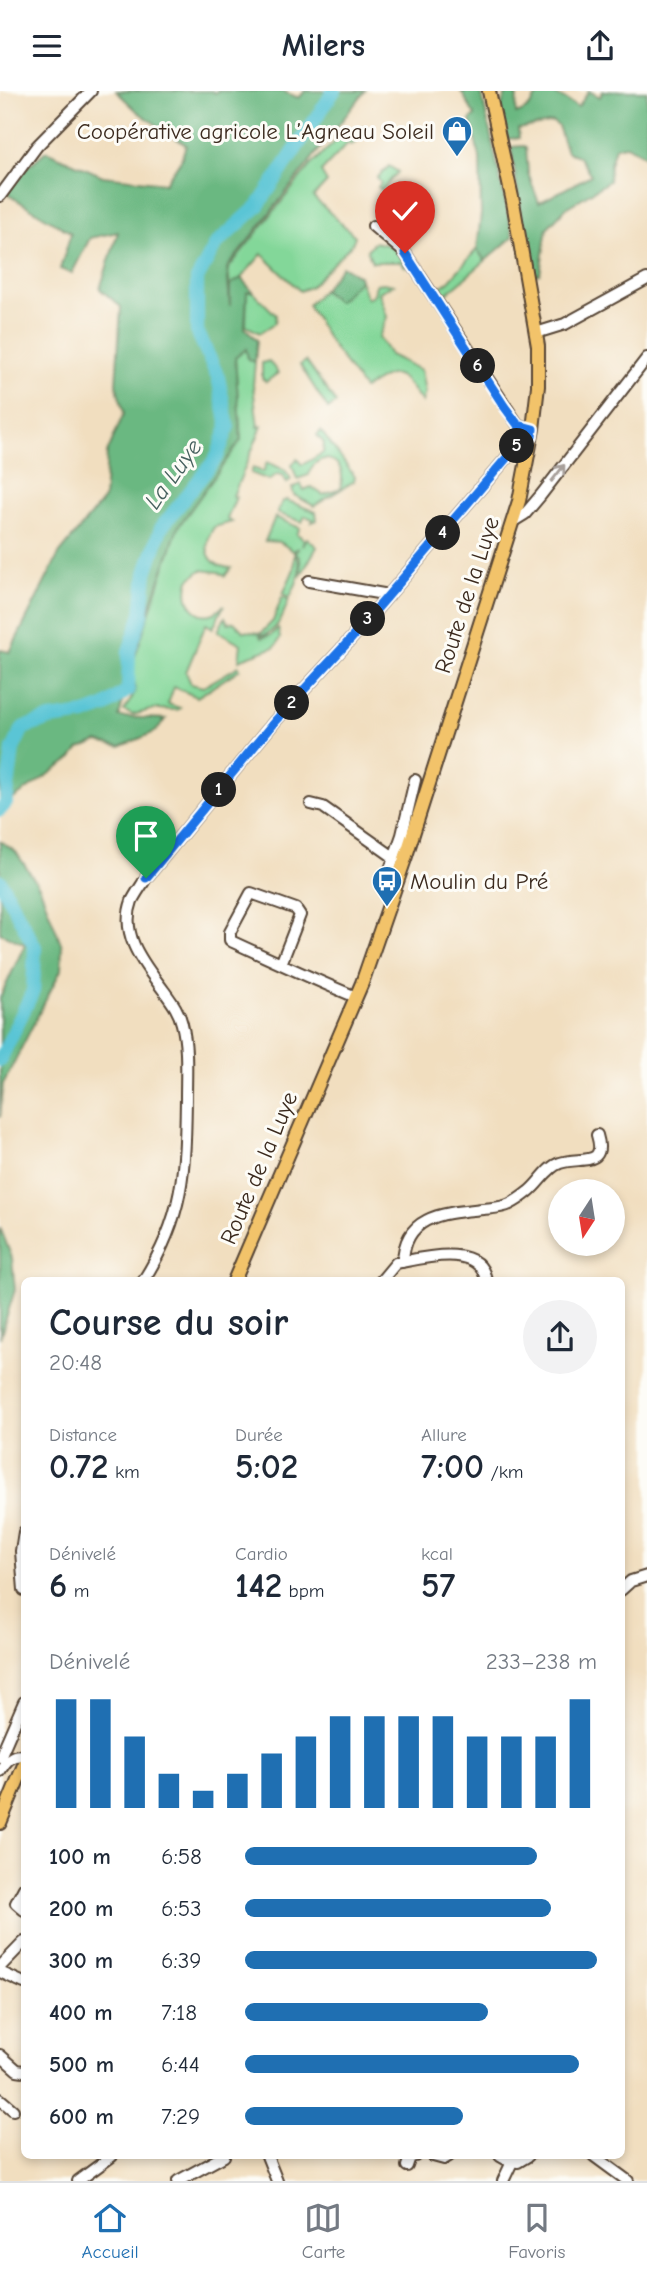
<!DOCTYPE html>
<html lang="fr">
<head>
<meta charset="utf-8">
<style>
	:root { --surface:#fff; --page:#f2f2f3; --text:#1f2937; --muted:#747a83; --line:#e0e1e3; --accent:#1f6fb2 }
	body { margin:0; font-family:"Comic Neue",sans-serif; background:var(--page); color:var(--text); height:100vh; display:flex; flex-direction:column; font-size:26px; white-space:nowrap }
	* { box-sizing:border-box; margin:0 }
	p { font-size:23px; color:var(--muted) }
	.icon { flex:none; width:38px; height:38px; fill:none; stroke:currentColor; stroke-width:2; stroke-linecap:round; stroke-linejoin:round }
	.map { position:relative; flex:1; overflow:hidden }
	.details { position:absolute; left:21px; top:1186px; width:604px; height:882px; display:flex; flex-direction:column; background:var(--surface); border-radius:10px; box-shadow:0 4px 10px #0003 }
	.details>* { flex:none }
	.needle { width:46px; rotate:192deg }
	.controls { position:absolute; left:548px; top:1088px; display:grid; gap:14px }
	.controls a { display:grid; place-items:center; width:77px; height:77px; border-radius:50%; background:var(--surface); box-shadow:0 4px 10px #0003; font-size:35px }
	.pin { position:absolute; display:grid; place-items:center; width:60px; height:60px; color:#fff; margin:-72px -30px; border-radius:50% 50% 50% 0; rotate:-45deg; box-shadow:0 0 7px #0007 }
	.pin .icon { rotate:45deg }
	.km { position:absolute; width:35px; height:35px; margin:-18px; border-radius:50%; background:#222; color:#fff; font-size:19px; line-height:35px; text-align:center }
	.round { display:grid; place-items:center; flex:none; width:74px; height:74px; border-radius:37px; background:var(--page) }
	.overview { display:flex; align-items:center; justify-content:space-between; height:119px; padding:0 28px }
	h1 { font-size:38px; font-weight:800; line-height:52px }
	.metrics { display:grid; grid-template-columns:repeat(3,1fr); gap:10px; height:119px; padding:7px 28px }
	.metrics div { display:grid; align-content:center }
	.metrics b { font-size:35px; font-weight:800 }
	.metrics small { font-size:19px; font-weight:400 }
	.metrics p { font-size:19px }
	.chart { height:196px; padding:14px 28px }
	.chart p { display:flex; justify-content:space-between }
	.chart svg { width:100%; height:126px; margin-top:7px; stroke:var(--accent); stroke-width:6 }
	ul { padding:0 28px; list-style:none; font-size:23px }
	li { display:grid; grid-template-columns:112px 84px 1fr; align-items:center; height:52px }
	li i { height:18px; border-radius:9px; background:var(--accent) }
	header { display:flex; justify-content:space-between; align-items:center; height:91px; padding:0 28px; background:var(--surface); font-size:32px; font-weight:800 }
	.menu { display:flex; justify-content:space-around; align-items:center; height:98px; border-top:2px solid var(--line); background:var(--surface); font-size:19px; color:var(--muted) }
	.menu a { display:grid; justify-items:center; gap:4px }
	.menu .selected { color:var(--accent) }
	.map>svg:first-child { display:block }
	.green { fill:#83d799; stroke:#5f805c; stroke-width:2 }
	.forest { fill:#6ab881; stroke:#527150; stroke-width:2 }
	.lines { fill:none; stroke-linecap:round; stroke-linejoin:round }
	.river { stroke:#5ac5d5; stroke-width:14 }
	.minor-casing { stroke:#564536; stroke-width:14 }
	.major-casing { stroke:#564536; stroke-width:16 }
	.minor { stroke:#fff; stroke-width:10 }
	.major { stroke:#f2c36a; stroke-width:12 }
	.oneway { stroke:#a79f9a }
	.route-casing { stroke:#fff; stroke-width:14 }
	.route { stroke:#1a73e8; stroke-width:9 }
	.labels { text-anchor:middle; dominant-baseline:central; stroke-width:6; stroke-linejoin:round; paint-order:stroke }
	.poi-label { font-size:23px; fill:#3b2a1e; stroke:#fdfcf7; text-anchor:end }
	.street-label { font-size:23px; fill:#3b2a1e; stroke:#fdfcf7 }
	.water-label { font-size:24px; font-style:italic; fill:#46605e; stroke:#fdfcf7 }
</style>
</head>
<body>
<header><svg class="icon" aria-label="menu" viewBox="0 0 24 24"><path d="M4 6h16M4 12h16M4 18h16"/></svg>Milers<svg class="icon" aria-label="share" viewBox="0 0 24 24"><path d="M12 15V3M7 8l5-5 5 5M5 13v7h14v-7"/></svg></header>
<div class="map">
<svg width="647" height="2090" viewBox="0 0 647 2090">
	<rect width="100%" height="100%" fill="#fdfcf7"/>
	<filter id="ink" filterUnits="userSpaceOnUse"><feTurbulence type="fractalNoise" baseFrequency=".0143" numOctaves="2"/><feDisplacementMap in="SourceGraphic" scale="14" xChannelSelector="R" yChannelSelector="G"/><feConvolveMatrix kernelMatrix="1 2 1 2 8 2 1 2 1" color-interpolation-filters="sRGB"/></filter>
	<filter id="wash" filterUnits="userSpaceOnUse"><feTurbulence type="fractalNoise" baseFrequency=".00686" numOctaves="4" result="noise"/><feDisplacementMap in="SourceGraphic" scale="28" xChannelSelector="R" yChannelSelector="G"/><feGaussianBlur stdDeviation="1.57" result="paint"/><feColorMatrix in="noise" values="0 0 0 0 0 0 0 0 0 0 0 0 0 0 0 0 0 1.4 0 .05"/><feComposite in="paint" operator="in"/></filter>
	<g filter="url(#wash)">
		<rect width="100%" height="100%" fill="#f1debf"/>
		<path class="green" d="M366,36L371,39H365L362,43L364,45L359,48L354,44L352,46L356,51L351,54L348,52L321,81L327,91L313,106L355,145L352,153L310,196L300,200L262,163L241,187L230,194L228,178L310,75L347,39Z
			M389,75L398,81L382,99L378,96L381,92L377,87Z
			M374,151L392,155L408,175L406,176L400,171H372L367,159Z
			M477,158L485,170L439,209L416,169L437,198L449,190Z
			M360,189L367,208L374,203L376,193L383,192L393,194L379,201L387,226L379,246L390,264L421,279L425,301L422,311C397,278 398,276 364,298L331,253L308,214L323,199L338,211Z
			M247,201H253L276,224L275,232L260,242L246,235Z
			M246,257L248,268L255,271L253,294L258,336L262,335L233,405L236,406L227,428L232,431L214,436C202,455 206,475 231,477L225,485L218,481L201,479L189,489C180,517 206,536 224,514L213,537L206,533L186,581L191,593L203,596L239,575L240,578L197,606L174,596L168,613L180,617L177,619L154,618L133,624L124,620C134,603 140,599 130,581L178,436L241,349L235,267Z
			M269,270L278,282L266,291L262,287V272Z
			M306,270L336,312L328,318L300,274Z
			M321,340L355,386L354,390L314,415L294,404L292,397L301,393L304,399L311,396L323,404L340,398C351,365 314,358 309,384L297,388L292,374L297,368L302,374L323,362L324,352L317,344Z
			M267,371L285,379L291,388L287,392L283,384L277,383L269,389L251,382L253,377L263,381Z
			M286,409L316,421L317,429L312,431L313,428L305,425L302,431L277,422L282,411Z
			M275,426L300,437L297,443L304,448L302,455L307,447L317,456L301,484L300,467L295,461L299,457L293,460L280,451L265,450Z
			M294,462C305,477 297,492 290,506L283,503L294,478Z
			M282,506L289,508C283,524 279,539 262,545L261,542L273,530Z
			M225,526L228,532L234,531L243,540L259,542L261,547L271,544L278,537L280,547L275,556L239,569L241,553L218,540Z"/>
		<path class="forest" d="M116,0H212L215,2L217,0H282L299,7L305,0H365L227,177L230,215V194L241,187L253,201H247L245,237L257,249L255,271L248,268L246,258L235,267L241,349L178,436L133,566L119,626L166,628L155,641L120,656L98,651L79,658L71,668L0,717V559L10,561L59,463L104,408L107,362L124,322L116,293L121,216L100,198L118,141L90,147L72,182L60,178L71,142L7,103L17,85L46,60L103,85L165,92L181,69L186,54L138,21Z
			M461,0H481L513,146L485,170L477,158L481,123L480,67L470,29L475,25Z
			M507,0H517L516,23C529,19 533,12 539,0H550L578,16L589,0L600,6L603,0H647V66L627,54L615,56L610,73L609,90L566,117L547,137L540,183L530,185L511,56L524,55L526,57L528,82L539,112L591,84L578,65L567,61L558,35L553,31L518,38L519,47L506,48L499,22Z
			M342,175L359,185L360,189L338,211L323,199Z
			M0,750L16,761L40,797L62,855L61,879L3,993L0,1027V907L25,853L0,842Z
			M0,1136L12,1167L15,1199L0,1247Z"/>
		<g class="lines">
			<path class="river" d="M0,719L6,712L13,658L23,637L50,628L85,623L106,615L128,599L129,560L142,523L146,482L161,437L217,366L228,336L218,286L197,240V188L216,153L258,115L334,0
				M0,790L35,856L33,900L0,969"/>
		</g>
	</g>
	<g filter="url(#ink)">
		<g class="lines">
			<g class="minor-casing">
				<path id="minor" d="M0,105L37,55L91,0
					M373,135L405,162L518,334L533,338
					M536,242L565,233L647,188
					M512,431L525,423L541,404L647,267
					M309,490L389,504
					M311,713L323,716L395,767
					M392,803L386,795V790L402,744L415,689
					M281,873L300,824L296,818L251,802L230,841V849L233,851C274,870 315,889 356,906
					M403,1171C404,1123 446,1122 483,1118C492,1117 502,1117 510,1113C516,1110 523,1105 528,1101C539,1093 547,1076 560,1072C580,1065 607,1077 597,1044
					M143,1190C184,1126 185,1080 186,1007C186,983 188,956 182,933C179,920 172,911 164,900C145,874 119,845 132,810C136,802 142,794 146,787L275,630L350,549L516,356L522,350L532,347
					M381,1190L396,1172C423,1167 481,1151 486,1190
					M24,1441L21,1460L24,1499
					M621,1499L631,1490L647,1485
					M0,1666L24,1611
					M0,1680C6,1670 12,1662 24,1665
					M24,1797L16,1812L24,1819
					M0,1876L24,1851
					M0,1881L24,1892
					M0,1964L17,1979L24,1980
					M0,2008L13,2019
					M267,2065L277,2090
					M433,2065L444,2068L449,2065
					M500,2065L507,2069L518,2071L528,2065
					M594,2065L628,2090
					M407,2075L410,2066L415,2065
					M78,2090L112,2065
					M178,2090L224,2065
					M503,2090L512,2071"/>
			</g>
			<g class="major-casing">
				<path id="major" d="M234,1190L362,892L405,768L519,410L533,338L538,295V255L513,111L489,0
					M0,1732L24,1674"/>
			</g>
			<use href="#minor" class="minor"/>
			<use href="#major" class="major"/>
		</g>
		<defs><path id="oneway-shaft" d="M-6 0H5M1.5-3L5.5 0L1.5 3" fill="none" stroke-width="1.6" stroke-linecap="round" stroke-linejoin="round" transform="scale(1.75)"/></defs>
		<use class="oneway" href="#oneway-shaft" transform="translate(558 382) rotate(-52)"/>
	</g>
	<g class="lines" filter="url(#ink)">
		<g class="route-casing">
			<path id="route" d="M146,787L275,630L350,549L516,356L522,350L532,346L533,338L518,334L504,315L405,162"/>
		</g>
		<use href="#route" class="route"/>
	</g>
	<defs>
		<g id="shop-pin" transform="scale(1.575)"><path d="M0 17L-7.5 6A9.5 9.5 0 1 1 7.5 6Z" fill="#1f6fb2" stroke="#fdfcf7"/><path d="M-5-2.5h2.3a2.7 3.5 0 0 1 5.4 0H5L5.5 6h-11ZM-1.5-2.5h3a1.5 2.3 0 0 0-3 0Z" fill="#fff"/></g>
		<g id="bus-pin" transform="scale(1.575)"><path d="M0 17L-7.5 6A9.5 9.5 0 1 1 7.5 6Z" fill="#1f6fb2" stroke="#fdfcf7"/><path d="M-5-6H5V4H4V6H2V4H-2V6H-4V4H-5ZM-3.5-4V0h7V-4ZM-3.5 1.2v1.5H-2V1.2ZM2 1.2v1.5H3.5V1.2Z" fill="#fff"/></g>
	</defs>
	<g fill-rule="evenodd">
		<use href="#shop-pin" x="457" y="40"/>
		<use href="#bus-pin" x="387" y="790"/>
	</g>
	<g class="labels">
		<g class="poi-label">
			<text x="434" y="40">Coopérative agricole L’Agneau Soleil</text>
			<text x="410" y="790" text-anchor="start">Moulin du Pré</text>
		</g>
		<g class="street-label">
			<text transform="translate(467 504) rotate(-72)">Route de la Luye</text>
			<text transform="translate(259 1077) rotate(-67)">Route de la Luye</text>
		</g>
		<g class="water-label">
			<text transform="translate(173 383) rotate(-54)">La Luye</text>
		</g>
	</g>
</svg>
<div class="controls">
<a><svg class="needle" viewBox="-14 -14 28 28"><path d="M0-13l5 13h-10z" fill="#e53935"/><path d="M0 13l5-13h-10z" fill="#747a83"/></svg></a>
</div>
<div class="pin" style="left:146px;top:787px;background:#1e9e55"><svg class="icon" aria-label="arrive" viewBox="0 0 24 24"><path d="M6 21V4h12l-3 4 3 4H6"/></svg></div>
<div class="pin" style="left:405px;top:162px;background:#d93025"><svg class="icon" aria-label="check" viewBox="0 0 24 24"><path d="M5 12l5 5 9-10"/></svg></div>
<b class="km" style="left:219px;top:699px">1</b>
<b class="km" style="left:292px;top:612px">2</b>
<b class="km" style="left:368px;top:528px">3</b>
<b class="km" style="left:443px;top:442px">4</b>
<b class="km" style="left:517px;top:355px">5</b>
<b class="km" style="left:478px;top:275px">6</b>
<section class="details">
<div class="overview"><div><h1>Course du soir</h1><p>20:48</p></div><a class="round"><svg class="icon" aria-label="share" viewBox="0 0 24 24"><path d="M12 15V3M7 8l5-5 5 5M5 13v7h14v-7"/></svg></a></div>
<div class="metrics">
<div><p>Distance</p><b>0.72<small> km</small></b></div>
<div><p>Durée</p><b>5:02</b></div>
<div><p>Allure</p><b>7:00<small> /km</small></b></div>
</div>
<div class="metrics">
<div><p>Dénivelé</p><b>6<small> m</small></b></div>
<div><p>Cardio</p><b>142<small> bpm</small></b></div>
<div><p>kcal</p><b>57</b></div>
</div>
<div class="chart"><p><span>Dénivelé</span>233–238 m</p>
<svg viewBox="0 0 160 44" preserveAspectRatio="none"><path d="M5 44V6M15 44V6M25 44V19M35 44V32M45 44V38M55 44V32M65 44V25M75 44V19M85 44V12M95 44V12M105 44V12M115 44V12M125 44V19M135 44V19M145 44V19M155 44V6"/></svg>
</div>
<ul>
<li><b>100 m</b>6:58<i style="width:83%"></i></li>
<li><b>200 m</b>6:53<i style="width:87%"></i></li>
<li><b>300 m</b>6:39<i style="width:100%"></i></li>
<li><b>400 m</b>7:18<i style="width:69%"></i></li>
<li><b>500 m</b>6:44<i style="width:95%"></i></li>
<li><b>600 m</b>7:29<i style="width:62%"></i></li>
</ul>
</section>
</div>
<nav class="menu">
<a class="selected"><svg class="icon" aria-label="home" viewBox="0 0 24 24"><path d="M3 11l9-7 9 7M6 9v11h12V9"/></svg>Accueil</a>
<a><svg class="icon" aria-label="map" viewBox="0 0 24 24"><path d="M3 6l6-2 6 2 6-2v14l-6 2-6-2-6 2zM9 4v14M15 6v14"/></svg>Carte</a>
<a><svg class="icon" aria-label="saved" viewBox="0 0 24 24"><path d="M7 4h10v16l-5-4-5 4z"/></svg>Favoris</a>
</nav>
</body>
</html>
